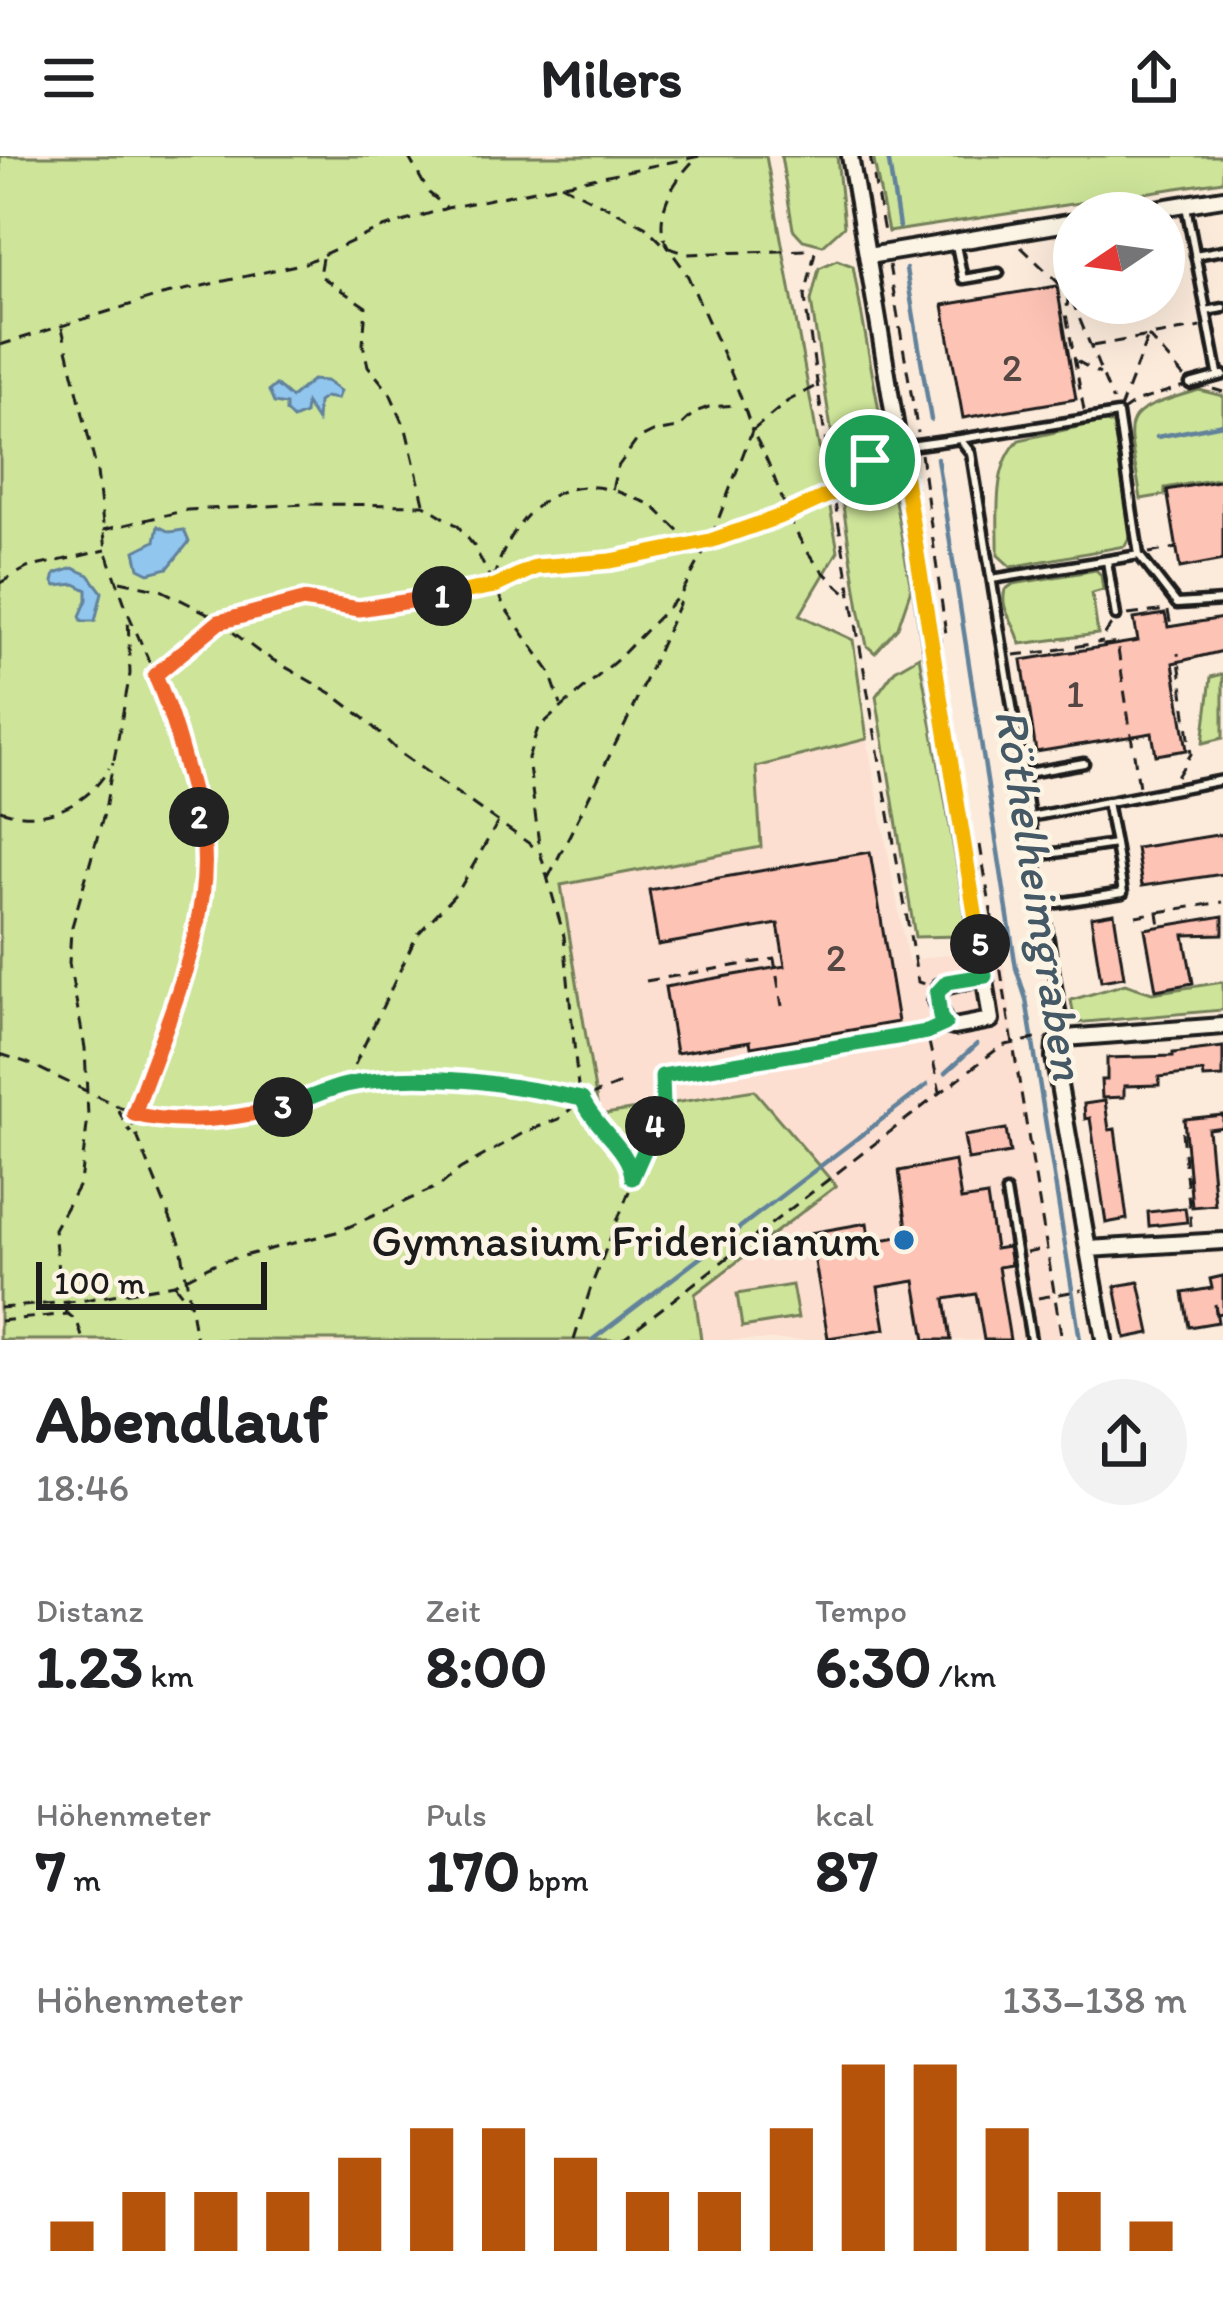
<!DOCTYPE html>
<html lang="de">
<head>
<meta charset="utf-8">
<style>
	:root { --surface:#fff; --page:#f2f2f2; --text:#202124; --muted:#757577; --accent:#b45309 }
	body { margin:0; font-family:Itim,sans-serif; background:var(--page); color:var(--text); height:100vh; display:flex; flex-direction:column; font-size:45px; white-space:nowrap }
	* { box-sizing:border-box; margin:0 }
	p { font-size:39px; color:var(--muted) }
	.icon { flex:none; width:66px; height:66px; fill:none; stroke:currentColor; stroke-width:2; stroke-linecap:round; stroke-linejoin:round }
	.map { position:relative; height:1184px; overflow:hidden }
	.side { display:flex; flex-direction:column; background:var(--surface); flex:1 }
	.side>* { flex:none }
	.needle { width:78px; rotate:257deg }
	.tools { position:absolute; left:1053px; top:36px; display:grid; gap:24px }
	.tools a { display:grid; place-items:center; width:132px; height:132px; border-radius:50%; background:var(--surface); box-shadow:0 12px 48px #0002; font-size:60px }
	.scale { position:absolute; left:36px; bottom:30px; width:231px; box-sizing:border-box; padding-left:12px; border:6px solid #1c1c1c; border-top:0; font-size:33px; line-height:42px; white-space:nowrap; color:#1c1c1c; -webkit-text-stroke:9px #fcf5e5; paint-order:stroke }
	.pin { position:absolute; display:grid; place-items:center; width:102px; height:102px; color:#fff; margin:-51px; border:6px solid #fff; border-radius:50%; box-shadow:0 3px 12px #0007 }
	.km { position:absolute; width:60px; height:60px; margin:-30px; border-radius:50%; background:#222; color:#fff; font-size:33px; line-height:60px; text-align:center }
	.round { display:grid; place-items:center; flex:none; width:126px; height:126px; border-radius:63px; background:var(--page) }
	.summary { display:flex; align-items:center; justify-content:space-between; height:204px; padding:0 36px }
	h1 { font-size:66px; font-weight:700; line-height:90px }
	.metrics { display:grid; grid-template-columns:repeat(3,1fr); gap:18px; height:204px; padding:12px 36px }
	.metrics div { display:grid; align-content:center }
	.metrics b { font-size:60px; font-weight:700 }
	.metrics small { font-size:33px; font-weight:400 }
	.metrics p { font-size:33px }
	.chart { height:336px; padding:24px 36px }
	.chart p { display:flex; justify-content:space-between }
	.chart svg { width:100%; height:216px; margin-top:12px; stroke:var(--accent); stroke-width:6 }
	header { display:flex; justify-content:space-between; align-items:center; height:156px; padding:0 36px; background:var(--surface); font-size:54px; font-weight:700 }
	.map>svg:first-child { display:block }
	.built { fill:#fcdfd0 }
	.green { fill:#cde499; stroke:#74805a; stroke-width:3 }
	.water { fill:#91c6ef; stroke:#62829b; stroke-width:3 }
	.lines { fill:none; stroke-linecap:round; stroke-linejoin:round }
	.stream { stroke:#62829b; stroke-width:4.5 }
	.building { fill:#fdc3b5; stroke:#1c1c1c; stroke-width:3 }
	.lane-casing { stroke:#1c1c1c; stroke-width:15 }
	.street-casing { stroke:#1c1c1c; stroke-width:22 }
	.path { stroke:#1c1c1c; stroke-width:3; stroke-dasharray:12 9; stroke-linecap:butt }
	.lane { stroke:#fcf5e5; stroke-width:6 }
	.street { stroke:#fcf5e5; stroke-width:14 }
	.split-1-casing { stroke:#fff; stroke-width:24 }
	.split-2-casing { stroke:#fff; stroke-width:24 }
	.split-3-casing { stroke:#fff; stroke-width:24 }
	.split-4-casing { stroke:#fff; stroke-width:24 }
	.split-5-casing { stroke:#fff; stroke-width:24 }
	.split-6-casing { stroke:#fff; stroke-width:24 }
	.split-1 { stroke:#f5b400; stroke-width:15 }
	.split-2 { stroke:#f0652b; stroke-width:15 }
	.split-3 { stroke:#f0652b; stroke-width:15 }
	.split-4 { stroke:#22a559; stroke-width:15 }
	.split-5 { stroke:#22a559; stroke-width:15 }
	.split-6 { stroke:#f5b400; stroke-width:15 }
	.poi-dot { fill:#1f6fb2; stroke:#fcf5e5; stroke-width:4.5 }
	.labels { text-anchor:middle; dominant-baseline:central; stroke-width:9; stroke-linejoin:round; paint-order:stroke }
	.number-label { font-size:39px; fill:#544642 }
	.poi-label { font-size:45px; fill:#1c1c1c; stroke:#fcf5e5; text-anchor:end }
	.water-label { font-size:48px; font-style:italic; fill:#455866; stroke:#fcf5e5 }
</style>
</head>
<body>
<header><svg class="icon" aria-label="menu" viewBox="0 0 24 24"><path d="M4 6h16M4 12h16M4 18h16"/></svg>Milers<svg class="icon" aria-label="share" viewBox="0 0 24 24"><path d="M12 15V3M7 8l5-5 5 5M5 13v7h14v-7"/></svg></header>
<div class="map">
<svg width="1223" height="1184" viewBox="0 0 1223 1184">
	<rect width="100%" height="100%" fill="#fcebdb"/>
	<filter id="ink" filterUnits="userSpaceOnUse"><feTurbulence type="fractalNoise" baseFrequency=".00833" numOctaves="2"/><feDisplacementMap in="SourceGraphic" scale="24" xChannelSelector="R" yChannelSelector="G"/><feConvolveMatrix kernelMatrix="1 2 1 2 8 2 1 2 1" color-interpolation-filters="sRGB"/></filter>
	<g filter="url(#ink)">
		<path class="built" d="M867,583L908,805L1001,789L1060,1184H701L694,1139L836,1030L754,934L599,959L561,728L761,691L755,611Z"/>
		<path class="green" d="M0,0H766L838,395L800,459L853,484L867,583L756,611L761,691L561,729L599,959L754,934L836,1030L695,1138L701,1184H0Z
			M781,0H837L844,70L823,89L803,84L793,73Z
			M873,0H1223V25L888,76Z
			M837,104L853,110L911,433L898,471L875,497L867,490L859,452L811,145L819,112Z
			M1199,234L1223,240V322L1165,332V339L1141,343C1128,259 1112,259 1199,234Z
			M1105,265L1113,269L1132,377L1125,390L1011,411L998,399C999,363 991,312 1019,284Z
			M1096,414L1101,419L1103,434L1092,437L1098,478L1020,488C1017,468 999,455 1005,434L1013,428Z
			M919,500L967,765L960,780L915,781L876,540L895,514Z
			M1223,518V582L1203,587L1211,521Z
			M1223,826V854L1075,867L1071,844L1125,828L1152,837Z
			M792,1129L798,1162L742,1171L737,1138Z"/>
		<path class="water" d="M312,224L326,225L340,235L337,243L325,241L318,246L317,265L306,248L305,258L293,263L286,256V249L274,247L269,235L276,229L291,242Z
			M158,370L170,376L184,374L189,386L168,412L149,417L139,412L135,395L155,385Z
			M73,412L89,419L102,436L95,465H82L80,460L87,444V434L75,428L56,430L53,426L55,418Z"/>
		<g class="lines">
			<path class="stream" d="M888,0L899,71
				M906,113L931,264
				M1157,281L1223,268
				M937,302L1016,812L1026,843L1080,1184
				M945,917L977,888
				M592,1184L927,929"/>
		</g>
		<path class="building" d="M1057,130L1076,243L963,262L943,149Z
			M1223,324V404L1180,412L1167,334Z
			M1165,458L1168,471L1223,462V495L1173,507L1187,594L1156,599L1152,577L1036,596L1022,504L1138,485L1134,463Z
			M1223,678V718L1142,730L1136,692Z
			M870,696L898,866L751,891L750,885L676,897L665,831L785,810L778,768L658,789L649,734Z
			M1114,757L1124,821L1101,825L1091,761Z
			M1223,760V778L1184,779L1193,827L1156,834L1145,773Z
			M1223,891V921L1204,922L1203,916L1159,921V929L1124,930V941L1102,942L1101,924H1107V902L1173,900V897Z
			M1105,945L1109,974L1115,973L1127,1063L1106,1067L1090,962L1085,963L1084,948Z
			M1223,959V971L1208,973L1215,1049L1192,1051L1184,963Z
			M1006,973L1010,997L968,1004L964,980Z
			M955,1005L961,1044L987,1040L995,1093L1008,1091L1011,1109L998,1111L1010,1184H984L976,1138L945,1143L951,1184H925L915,1125L878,1131L885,1173L828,1182L810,1077L867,1067L870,1086L908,1079L899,1015Z
			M1185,1052L1187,1066L1149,1070L1148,1056Z
			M1223,1120V1157L1216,1158L1215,1148L1218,1166L1189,1171L1183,1137L1212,1132L1210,1123Z
			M1139,1126L1150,1177L1125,1182L1115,1130Z"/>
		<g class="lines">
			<g class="lane-casing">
				<path id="lane" d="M1186,50L1218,217
					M956,89L963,123L999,117
					M1195,99L1223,94
					M1206,155L1223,152
					M1190,228L1223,219
					M960,283L1118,258L1139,399L1177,448L1223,445
					M902,291L960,283L971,297L1030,661L1107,646L1115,688
					M1107,405L1116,460
					M992,423L1139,399
					M1022,618L1084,607
					M1109,646L1223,624
					M1030,662L1035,700
					M1044,749L1123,737L1115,688L1035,700L1065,881
					M661,920L927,876L942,870
					M1006,1036L1031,1184"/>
			</g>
			<g class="street-casing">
				<path id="street" d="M850,0C896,263 937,527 980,791L991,864L954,871L945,869L936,845L940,831L984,820
					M1130,57L1223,42
					M868,100L1074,66
					M1088,1093L1223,1085
					M1104,1184L1054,901L1055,888L1065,882L1223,870"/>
			</g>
			<path class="path" d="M408,0L429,37L446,51
				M870,0L885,82
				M561,28L645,70L666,91L688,98L806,94
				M1021,91L1069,137L1074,125
				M815,96L805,140L807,158L833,335L918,826L926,828
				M322,102L319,119L366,151L363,188L368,210L390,237L406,273L424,347
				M889,109L918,277
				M62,172L97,316L106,394L128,457L174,562L176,583L206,696L205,722L195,779L133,970L181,1089L196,1184
				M1148,180L1190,228L1138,245L1118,258Z
				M0,189L162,139L305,107L377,74L447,52L700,0
				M1092,190L1201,171
				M1077,205L1100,218
				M814,231L788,245L752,275C790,340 782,387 849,439
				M1213,233L1223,236
				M1084,254L1066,158L1069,137L1113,245
				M921,298L946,478
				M616,335L652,349L690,386
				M103,374L187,354L307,348L424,349L458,370L474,390L505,452L549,514L561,549
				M1149,397L1177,392
				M493,424C508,370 549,317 612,334L617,312L637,284L653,276L678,272L695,256L709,251L739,249
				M120,425L161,434L209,458L259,496L331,537L364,562L401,598L537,693
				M0,427L27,412L106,394
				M1168,455L1171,471
				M1128,459L1166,454
				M1111,469L1103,481L1104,489L1117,487L1139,631
				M1055,494L1103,486
				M1014,499L1054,495V499
				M156,519L219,466L303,444L359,453L396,449L495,430L536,411L612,405L710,385L786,358L855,327L870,304L887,296
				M114,604L130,518L128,459
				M1177,621L1191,598L1178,497
				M0,654C42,669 87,651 109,612
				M980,689L1062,1184
				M548,722L626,567L683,439
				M1158,756L1223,746
				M1136,760L1158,756L1160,770
				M646,825L774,803L782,850
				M929,886L940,936
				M0,898L28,907L134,958L155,963L257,958L353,928L445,924L496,928L582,943L622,927
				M345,929L417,779L459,734L498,666
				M118,954L131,977
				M1182,976L1191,1070
				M632,1022L628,1000L593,966L578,931L564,780L540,696L528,602L538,572L618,503L681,438L710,385L752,275C737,224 711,173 690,125C681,103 661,92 662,67C663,41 680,18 697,1
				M1026,1097L1046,1093
				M174,1128L189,1147
				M1038,1142L1082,1134
				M0,1152L79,1145L174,1128L216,1107L340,1075L441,1029L460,1013L525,976L559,963L580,945
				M65,1158L69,1145L59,1126L54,1073L80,1027L88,961L85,892L69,807L71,774L105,654L113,606
				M0,1165L68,1158L77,1165L83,1184
				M574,1184L592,1128L663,950L662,933
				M621,1184L1001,890L1040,882"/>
			<use href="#lane" class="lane"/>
			<use href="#street" class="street"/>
		</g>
	</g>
	<g class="lines" filter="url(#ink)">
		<g class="split-1-casing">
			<path id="split-1" d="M442,440L495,430L536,411L611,405L710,385L787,358L855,327L870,304"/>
		</g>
		<g class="split-2-casing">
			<path id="split-2" d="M199,661C186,613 175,564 155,519L219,466L303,444L359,453L442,440"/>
		</g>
		<g class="split-3-casing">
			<path id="split-3" d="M199,661C223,750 163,872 134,958C179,970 237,963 283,951"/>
		</g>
		<g class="split-4-casing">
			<path id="split-4" d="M283,951C304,945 324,934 346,929C420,913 509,928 582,943C596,973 631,994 632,1022L655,970"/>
		</g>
		<g class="split-5-casing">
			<path id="split-5" d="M655,970L663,950L662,920L927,876L945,868L940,861L937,837L947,826L985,820L980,788"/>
		</g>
		<g class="split-6-casing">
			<path id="split-6" d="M870,304L900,292L980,788"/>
		</g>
		<use href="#split-1" class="split-1"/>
		<use href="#split-2" class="split-2"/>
		<use href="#split-3" class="split-3"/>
		<use href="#split-4" class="split-4"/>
		<use href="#split-5" class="split-5"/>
		<use href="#split-6" class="split-6"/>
	</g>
	<circle class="poi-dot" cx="904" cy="1084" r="12"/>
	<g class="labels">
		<g class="number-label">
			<text x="1012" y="211">2</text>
			<text x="1075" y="537">1</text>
			<text x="836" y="801">2</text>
		</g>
		<g class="poi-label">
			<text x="880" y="1084">Gymnasium Fridericianum</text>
		</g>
		<g class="water-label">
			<text transform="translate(1041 738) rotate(81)">Röthelheimgraben</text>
		</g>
	</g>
</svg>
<div class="tools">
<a><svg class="needle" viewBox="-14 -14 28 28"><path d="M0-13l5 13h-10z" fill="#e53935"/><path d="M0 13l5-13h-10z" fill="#757577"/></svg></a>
</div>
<div class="scale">100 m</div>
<div class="pin" style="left:870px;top:304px;background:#1e9e55"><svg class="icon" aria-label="arrive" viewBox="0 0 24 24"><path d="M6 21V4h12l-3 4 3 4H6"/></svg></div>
<b class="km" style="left:442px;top:440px">1</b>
<b class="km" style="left:199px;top:661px">2</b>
<b class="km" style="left:283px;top:951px">3</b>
<b class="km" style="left:655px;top:970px">4</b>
<b class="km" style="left:980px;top:788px">5</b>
</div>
<section class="side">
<div class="summary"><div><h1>Abendlauf</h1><p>18:46</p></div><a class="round"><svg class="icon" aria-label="share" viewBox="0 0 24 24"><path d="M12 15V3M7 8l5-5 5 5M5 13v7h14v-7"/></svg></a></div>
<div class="metrics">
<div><p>Distanz</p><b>1.23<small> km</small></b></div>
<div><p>Zeit</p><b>8:00</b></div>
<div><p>Tempo</p><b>6:30<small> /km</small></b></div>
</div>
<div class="metrics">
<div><p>Höhenmeter</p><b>7<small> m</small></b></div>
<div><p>Puls</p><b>170<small> bpm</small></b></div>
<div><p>kcal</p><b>87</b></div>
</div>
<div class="chart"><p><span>Höhenmeter</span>133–138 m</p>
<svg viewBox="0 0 160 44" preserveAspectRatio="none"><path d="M5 44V38M15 44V32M25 44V32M35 44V32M45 44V25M55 44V19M65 44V19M75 44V25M85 44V32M95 44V32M105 44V19M115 44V6M125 44V6M135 44V19M145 44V32M155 44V38"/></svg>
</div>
</section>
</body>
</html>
